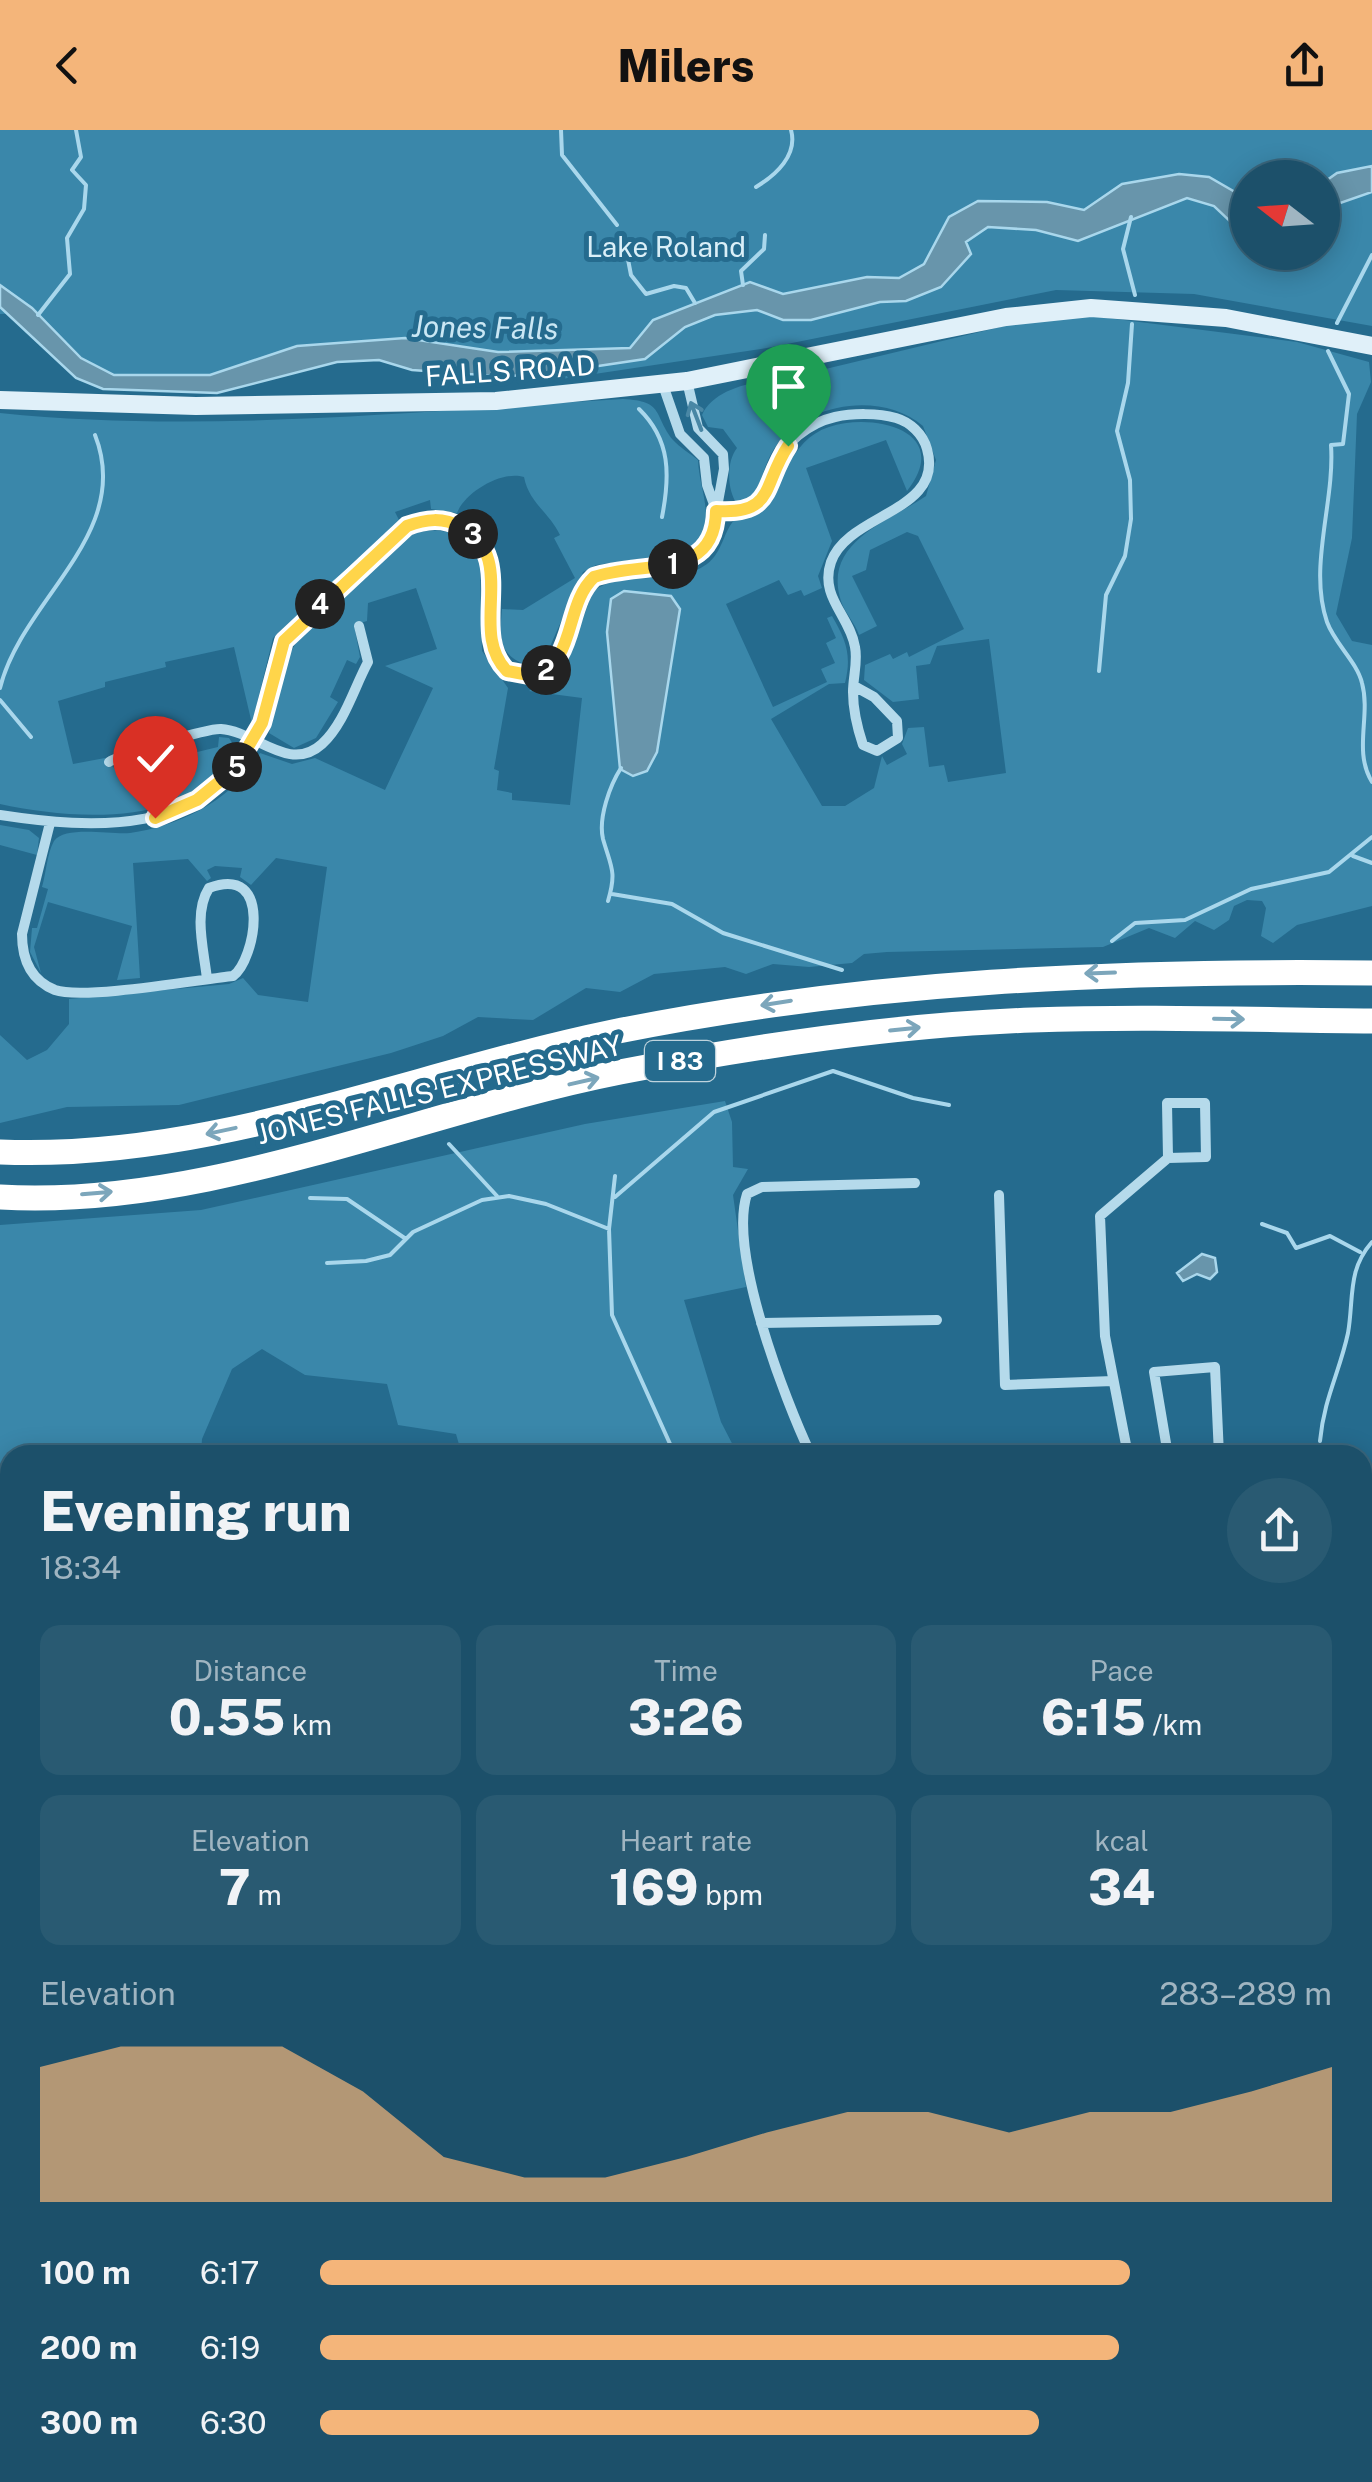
<!DOCTYPE html>
<html lang="en">
<head>
<meta charset="utf-8">
<style>
	:root { --surface:#1c506a; --page:#295a72; --text:#f1f3f6; --muted:#a0b5c1; --line:#3a677e; --accent:#f4b57a }
	body { margin:0; font-family:"Public Sans",sans-serif; background:var(--page); color:var(--text); height:100vh; display:flex; flex-direction:column; font-size:38px; white-space:nowrap }
	* { box-sizing:border-box; margin:0 }
	p { font-size:32px; color:var(--muted) }
	.icon { flex:none; width:55px; height:55px; fill:none; stroke:currentColor; stroke-width:2; stroke-linecap:round; stroke-linejoin:round }
	.map { position:relative; flex:1; overflow:hidden }
	.panel { position:absolute; left:0px; top:1315px; width:1372px; height:1038px; display:flex; flex-direction:column; background:var(--surface); border-radius:30px 30px 0 0; box-shadow:0 5px 25px #0003,0 0 0 2px var(--line) }
	.panel>* { flex:none }
	.needle { width:65px; rotate:287deg }
	.buttons { position:absolute; left:1230px; top:30px; display:grid; gap:20px }
	.buttons a { display:grid; place-items:center; width:110px; height:110px; border-radius:50%; background:var(--surface); box-shadow:0 5px 25px #0003,0 0 0 2px var(--line); font-size:50px }
	.pin { position:absolute; display:grid; place-items:center; width:85px; height:85px; color:#fff; margin:-102px -42px; border-radius:50% 50% 50% 0; rotate:-45deg; box-shadow:0 0 10px #0007 }
	.pin .icon { rotate:45deg }
	.km { position:absolute; width:50px; height:50px; margin:-25px; border-radius:50%; background:#222; color:#fff; font-size:28px; line-height:50px; text-align:center }
	.round { display:grid; place-items:center; flex:none; width:105px; height:105px; border-radius:52px; background:var(--page) }
	.head { display:flex; align-items:center; justify-content:space-between; height:170px; padding:0 40px }
	h1 { font-size:55px; font-weight:800; line-height:75px }
	.stats { display:grid; grid-template-columns:repeat(3,1fr); gap:15px; height:170px; padding:10px 40px }
	.stats div { display:grid; align-content:center; border-radius:20px; background:var(--page); text-align:center }
	.stats b { font-size:50px; font-weight:800 }
	.stats small { font-size:28px; font-weight:400 }
	.stats p { font-size:28px }
	.chart { height:280px; padding:20px 40px }
	.chart p { display:flex; justify-content:space-between }
	.chart svg { width:100%; height:180px; margin-top:10px; fill:var(--accent); opacity:.7 }
	ul { padding:0 40px; list-style:none; font-size:32px }
	li { display:grid; grid-template-columns:160px 120px 1fr; align-items:center; height:75px }
	li i { height:25px; border-radius:12px; background:var(--accent) }
	header { display:flex; justify-content:space-between; align-items:center; height:130px; padding:0 40px; background:var(--accent); color:#111; font-size:45px; font-weight:800 }
	.map>svg:first-child { display:block }
	.green { fill:#3a87aa; fill-rule:evenodd }
	.water { fill:#6895ab; stroke:#a9d7ec; stroke-width:2.5 }
	.lines { fill:none; stroke-linecap:round; stroke-linejoin:round }
	.stream { stroke:#a9d7ec; stroke-width:4 }
	.street { stroke:#b5daeb; stroke-width:10 }
	.secondary { stroke:#e0f0f9; stroke-width:18 }
	.highway { stroke:#fff; stroke-width:25 }
	.oneway { stroke:#4987a5 }
	.oneway2 { stroke:#7ca6bb }
	.route-casing { stroke:#fff; stroke-width:20 }
	.route { stroke:#ffd54a; stroke-width:12 }
	.labels { text-anchor:middle; dominant-baseline:central; stroke-width:10; stroke-linejoin:round; paint-order:stroke }
	.shield { fill:#256b8e; stroke:#bed3dd; stroke-width:2.5 }
	.shield-label { font-size:25px; font-weight:bold; fill:#fff }
	.park-label { font-size:28px; fill:#daeff8; stroke:#256b8e }
	.street-label { font-size:28px; fill:#fff; stroke:#256b8e }
	.water-label { font-size:30px; font-style:italic; fill:#cae7f4; stroke:#256b8e }
</style>
</head>
<body>
<header><svg class="icon" aria-label="back" viewBox="0 0 24 24"><path d="M15 5l-7 7 7 7"/></svg>Milers<svg class="icon" aria-label="share" viewBox="0 0 24 24"><path d="M12 15V3M7 8l5-5 5 5M5 13v7h14v-7"/></svg></header>
<div class="map">
<svg width="1372" height="2352" viewBox="0 0 1372 2352">
	<rect width="100%" height="100%" fill="#256b8e"/>
	<path class="green" d="M0,0H1372V196L1194,164L1056,160L767,218L548,251L555,222H498L405,208L297,216L211,245H114L81,228L37,183L0,184ZM1248,48H1322V122H1248Z
		M1092,186L1297,212L1369,232L1371,252L1357,284L1352,408L1336,484L1352,511L1372,515V776L1297,795L1273,813L1261,806L1266,778L1262,771L1247,770L1234,776L1229,790L1214,800L1195,791L1175,808L1149,798L1103,817L887,822L864,824L852,833L809,837L773,834L746,844L725,837L654,844L620,862L586,858L533,890L478,887L443,906L391,923L179,975L67,977L0,993V905L27,930L47,920L69,894V869L229,854L243,848L258,865L308,872L327,737L276,728L251,755L240,747L242,738L215,736L207,740L211,748L207,751L188,729L133,733L140,848L117,850L132,796L48,772L34,817L41,843L30,822L32,798H37L48,759L42,757C46,744 47,723 54,711C65,695 112,705 130,703C181,696 234,669 260,623L292,634L315,628L385,660L433,558L385,536L437,519L416,458L368,473L367,491L354,495L360,527L356,534L347,530L330,567L338,572L316,608L294,618L269,603L287,529L298,509L412,404C441,395 469,403 480,434L482,521L508,558L494,639L499,641L497,660L512,663V670L570,675L582,568L529,561L565,538L593,461C625,438 675,458 707,434C723,422 723,401 736,388C784,390 776,314 829,297C874,282 954,301 907,361L886,310L806,338L832,411L818,446L822,458L804,466L801,460L788,465L779,450L726,474L773,577L827,552L821,539L835,533L826,513L836,508L827,488L832,486C846,510 852,525 845,553L829,554L771,589L822,676H845L874,658L882,626L887,635L907,624L902,614L908,598L924,597L929,637L944,635L948,652L1006,643L989,509L937,516L930,534L916,536L919,569L893,572L864,550L865,535L890,524L893,529L907,522L909,527L964,499L918,406L907,402L870,420L866,440L852,446L877,496L859,505C855,493 845,483 841,471C822,412 888,392 926,366L936,330L923,296C882,261 807,272 776,316C763,334 762,356 749,373L737,374C727,360 726,332 737,318L723,299L708,297L702,285C714,257 760,250 788,248L1013,194Z
		M623,269C665,271 653,285 673,310C679,317 691,324 698,330C699,362 721,399 688,422L596,435L583,442L544,530L524,534C497,524 500,503 502,479L523,480L575,448L554,408L560,405C549,382 529,373 524,347C502,340 465,362 457,383L431,379L430,370L395,382L399,390L273,508L252,594L234,517L165,532L166,537L105,552V557L58,571L73,634L105,628L115,639L187,615L193,623L218,617L219,607L229,608L237,620C193,699 75,690 0,674V283C205,304 417,281 623,269Z
		M0,695L29,700L39,708L37,725L0,715Z
		M725,971L732,992L733,1037L748,1039L733,1065L746,1157L684,1170L721,1292L738,1325H462L456,1304L398,1295L387,1254L305,1245L262,1219L232,1239L202,1309L201,1325H10V1852L0,1850V1095L201,1080L585,994Z
		M0,1881L10,1884V2171H0Z
		M10,2220V2342H573L577,2352H0V2222Z"/>
	<path class="water" d="M1372,36V62L1323,79V53L1337,43Z
		M1179,44L1209,47L1247,69V100L1235,96L1214,76L1187,68L1078,111L1036,100L988,97L966,112L971,124L941,157L906,171L880,172L811,190H783L757,180L715,185L685,197L645,229L538,245L496,246L412,240L379,230L337,232L217,263L103,259L76,248L0,177V155L32,178L81,228L114,245H210L297,216L405,208L498,222L630,218L653,190L750,152L783,164L867,147L899,148L924,134L949,87L978,71L1047,72L1084,80L1122,54Z
		M624,461L671,466L680,479L657,622L647,641L633,646L620,639L607,502L611,469Z
		M1202,1124L1215,1128L1217,1142L1210,1149L1197,1144L1183,1151L1177,1143Z"/>
	<g class="lines">
		<path class="stream" d="M561,0L562,25L617,95
			M756,57C776,45 798,25 791,0
			M1131,87L1123,119L1135,165
			M625,114L631,145L646,164L674,156L686,158L695,173
			M743,155L741,141L764,119L765,105
			M38,185L70,144L67,108L84,79L86,55L72,40L81,27L76,0
			M1337,193L1372,125
			M1328,221L1349,264L1343,314L1331,315C1335,372 1308,437 1327,492C1335,514 1357,532 1362,553C1371,586 1353,621 1372,652
			M639,279C671,310 670,346 662,387
			M1099,541L1106,465L1125,426L1131,389L1130,350L1117,301L1128,253L1132,194
			M0,558C22,469 134,404 95,305
			M0,570L31,607
			M1353,726L1372,733
			M612,764L672,774L723,803L842,840
			M608,771C617,741 611,737 603,709C598,688 610,655 621,638
			M1112,811L1135,793L1185,790L1251,759L1329,742L1372,707
			M449,1014L497,1066
			M615,1046L609,1099L612,1185L675,1325
			M615,1067L714,982L833,941L913,968L949,975
			M310,1068L347,1069L406,1109
			M1262,1094L1287,1103L1296,1118L1330,1106L1360,1122
			M327,1133L366,1131L390,1125L413,1102L482,1070L509,1066L546,1074L609,1099
			M1320,1311C1324,1268 1340,1241 1348,1203C1354,1169 1347,1140 1372,1112
			M0,1767L10,1759
			M0,2230L10,2222
			M0,2338L10,2336
			M458,2342L464,2352"/>
		<path class="street" d="M663,255L680,304L704,328L707,355L716,380
			M716,381C731,382 748,385 760,374C769,366 770,350 774,339C784,313 808,293 835,287C853,283 878,283 896,288C910,292 923,304 927,319C945,382 848,383 831,432C819,467 850,486 855,517C858,532 853,547 853,562C853,581 857,597 863,615L877,621L898,608L897,591L874,567L854,556
			M109,632C119,625 208,598 221,599C255,601 289,644 322,614C344,594 354,558 368,532L359,496
			M0,685C91,699 210,707 256,606C269,577 266,537 283,511C308,473 365,432 399,401C415,390 434,387 452,393C512,412 484,480 495,525L517,545C576,552 562,476 594,447L694,430L711,410L724,339L723,324L698,298L687,251
			M50,693L22,804C22,829 30,850 55,860C83,870 197,850 233,846C255,831 274,733 209,758C193,783 204,820 207,849
			M999,1065L1005,1255L1113,1251
			M761,1193L937,1190
			M811,1325C785,1270 728,1122 747,1064L762,1057L915,1053
			M1128,1325L1105,1206L1100,1086L1168,1028L1206,1027L1205,973H1167L1168,1028
			M1168,1325L1154,1242L1215,1237L1219,1325
			M1362,1449L1372,1451
			M1362,1570L1372,1569
			M1362,1627L1372,1626
			M1362,1915L1372,1875
			M669,2342L675,2352
			M1004,2352L1007,2342"/>
		<path class="secondary" d="M0,270L196,276L496,271L687,251L1006,187L1091,178L1226,188L1372,216"/>
		<path class="highway" d="M0,1022C210,1031 410,944 613,902C865,851 1116,840 1372,843
			M0,1067C208,1079 418,982 620,942C756,916 894,895 1032,890C1145,886 1259,890 1372,891"/>
	</g>
	<defs><path id="oneway-shaft" d="M-6 0H5M1.5-3L5.5 0L1.5 3" fill="none" stroke-width="1.6" stroke-linecap="round" stroke-linejoin="round" transform="scale(2.5)"/></defs>
	<use class="oneway" href="#oneway-shaft" transform="translate(696 286) rotate(-111)"/>
	<g class="oneway2">
		<use href="#oneway-shaft" transform="translate(1100 843) rotate(178)"/>
		<use href="#oneway-shaft" transform="translate(776 873) rotate(171)"/>
		<use href="#oneway-shaft" transform="translate(1229 889) rotate(1)"/>
		<use href="#oneway-shaft" transform="translate(905 899) rotate(-6)"/>
		<use href="#oneway-shaft" transform="translate(584 951) rotate(-13)"/>
		<use href="#oneway-shaft" transform="translate(221 1001) rotate(168)"/>
		<use href="#oneway-shaft" transform="translate(97 1063) rotate(-5)"/>
	</g>
	<g class="lines">
		<g class="route-casing">
			<path id="route" d="M155,688L197,670L235,639L262,593L284,511L407,396C426,389 443,387 461,397C520,428 467,501 507,541L534,546C577,531 564,475 594,447C642,430 715,451 716,381C775,385 762,355 788,316"/>
		</g>
		<use href="#route" class="route"/>
	</g>
	<g class="labels">
		<rect class="shield" x="645" y="911" width="70" height="40" rx="8"/>
		<g class="shield-label">
			<text x="680" y="931">I 83</text>
		</g>
		<g class="park-label">
			<text x="666" y="116">Lake Roland</text>
		</g>
		<g class="street-label">
			<text transform="translate(510 240) rotate(-4)">FALLS ROAD</text>
			<text transform="translate(439 959) rotate(-14)">JONES FALLS EXPRESSWAY</text>
		</g>
		<g class="water-label">
			<text transform="translate(485 197) rotate(1)">Jones Falls</text>
		</g>
	</g>
</svg>
<div class="buttons">
<a><svg class="needle" viewBox="-14 -14 28 28"><path d="M0-13l5 13h-10z" fill="#e53935"/><path d="M0 13l5-13h-10z" fill="#a0b5c1"/></svg></a>
</div>
<div class="pin" style="left:788px;top:316px;background:#1e9e55"><svg class="icon" aria-label="arrive" viewBox="0 0 24 24"><path d="M6 21V4h12l-3 4 3 4H6"/></svg></div>
<div class="pin" style="left:155px;top:688px;background:#d93025"><svg class="icon" aria-label="check" viewBox="0 0 24 24"><path d="M5 12l5 5 9-10"/></svg></div>
<b class="km" style="left:673px;top:434px">1</b>
<b class="km" style="left:546px;top:540px">2</b>
<b class="km" style="left:473px;top:404px">3</b>
<b class="km" style="left:320px;top:474px">4</b>
<b class="km" style="left:237px;top:637px">5</b>
<section class="panel">
<div class="head"><div><h1>Evening run</h1><p>18:34</p></div><a class="round"><svg class="icon" aria-label="share" viewBox="0 0 24 24"><path d="M12 15V3M7 8l5-5 5 5M5 13v7h14v-7"/></svg></a></div>
<div class="stats">
<div><p>Distance</p><b>0.55<small> km</small></b></div>
<div><p>Time</p><b>3:26</b></div>
<div><p>Pace</p><b>6:15<small> /km</small></b></div>
</div>
<div class="stats">
<div><p>Elevation</p><b>7<small> m</small></b></div>
<div><p>Heart rate</p><b>169<small> bpm</small></b></div>
<div><p>kcal</p><b>34</b></div>
</div>
<div class="chart"><p><span>Elevation</span>283–289 m</p>
<svg viewBox="0 0 160 44" preserveAspectRatio="none"><path d="M0 44V11L10 6L20 6L30 6L40 17L50 33L60 38L70 38L80 33L90 27L100 22L110 22L120 27L130 22L140 22L150 17L160 11V44z"/></svg>
</div>
<ul>
<li><b>100 m</b>6:17<i style="width:80%"></i></li>
<li><b>200 m</b>6:19<i style="width:79%"></i></li>
<li><b>300 m</b>6:30<i style="width:71%"></i></li>
</ul>
</section>
</div>
</body>
</html>
